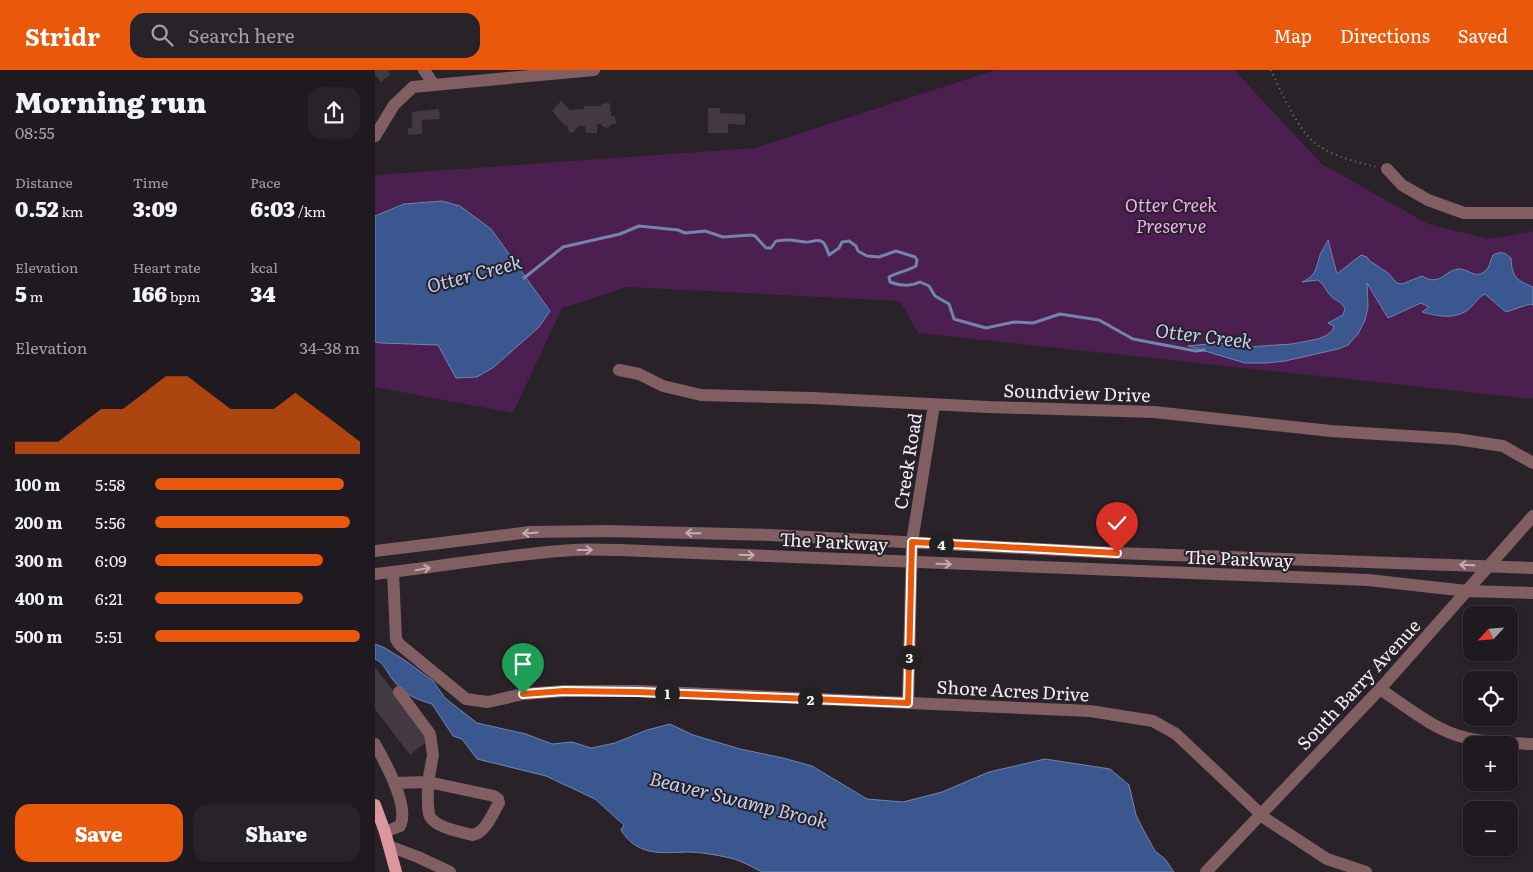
<!DOCTYPE html>
<html lang="en">
<head>
<meta charset="utf-8">
<style>
	:root { --surface:#1f1a1f; --page:#272328; --text:#f1f3f6; --muted:#a1a1a4; --line:#3c383d; --accent:#ea580c }
	body { margin:0; font-family:Literata,serif; background:var(--page); color:var(--text); height:100vh; display:flex; flex-direction:column; font-size:19px; white-space:nowrap }
	* { box-sizing:border-box; margin:0 }
	p { font-size:16px; color:var(--muted) }
	.icon { flex:none; width:28px; height:28px; fill:none; stroke:currentColor; stroke-width:2; stroke-linecap:round; stroke-linejoin:round }
	.map { position:relative; flex:1; overflow:hidden }
	.side { display:flex; flex-direction:column; background:var(--surface); width:375px }
	.side>* { flex:none }
	.needle { width:32px; rotate:244deg }
	.fabs { position:absolute; left:1088px; top:536px; display:grid; gap:10px }
	.fabs a { display:grid; place-items:center; width:55px; height:55px; border-radius:10px; background:var(--surface); box-shadow:0 1px 4px #0004,0 0 0 1px var(--line); font-size:25px }
	.pin { position:absolute; display:grid; place-items:center; width:42px; height:42px; color:#fff; margin:-51px -21px; border-radius:50% 50% 50% 0; rotate:-45deg; box-shadow:0 0 5px #0007 }
	.pin .icon { rotate:45deg }
	.km { position:absolute; width:25px; height:25px; margin:-12px; border-radius:50%; background:#222; color:#fff; font-size:14px; line-height:25px; text-align:center }
	.round { display:grid; place-items:center; flex:none; width:52px; height:52px; border-radius:15px; background:var(--page) }
	.summary { display:flex; align-items:center; justify-content:space-between; height:85px; padding:0 15px }
	h1 { font-size:28px; font-weight:800; line-height:38px }
	.metrics { display:grid; grid-template-columns:repeat(3,1fr); gap:8px; height:85px; padding:5px 15px }
	.metrics div { display:grid; align-content:center }
	.metrics b { font-size:21px; font-weight:800 }
	.metrics small { font-size:14px; font-weight:400 }
	.metrics p { font-size:14px }
	.chart { height:140px; padding:10px 15px }
	.chart p { display:flex; justify-content:space-between }
	.chart svg { width:100%; height:90px; margin-top:5px; fill:var(--accent); opacity:.7 }
	.action { display:flex; gap:10px; margin-top:auto; padding:10px 15px }
	.action a { flex:1; height:58px; border-radius:15px; background:var(--accent); color:#fff; font-size:20px; font-weight:800; line-height:58px; text-align:center }
	.action a+a { background:var(--page); color:var(--text) }
	ul { padding:0 15px; list-style:none; font-size:16px }
	li { display:grid; grid-template-columns:80px 60px 1fr; align-items:center; height:38px }
	li i { height:12px; border-radius:6px; background:var(--accent) }
	header { display:flex; align-items:center; gap:30px; box-sizing:border-box; height:70px; padding:0 25px; background:var(--accent); color:#fff }
	header strong { font-size:24px }
	nav { display:flex; gap:28px; margin-inline-start:auto; font-size:18px }
	.search { width:350px; height:45px; background:var(--page); display:flex; align-items:center; gap:12px; box-sizing:border-box; padding:0 18px; border-radius:15px; color:var(--muted); font-size:19px }
	main { display:flex; flex:1; min-height:0 }
	.map>svg:first-child { display:block }
	.green { fill:#4b1f4f }
	.water { fill:#3b5790; stroke:#7284ae }
	.lines { fill:none; stroke-linecap:round; stroke-linejoin:round }
	.stream { stroke:#7284ae; stroke-width:3 }
	.building { fill:#423941 }
	.path { stroke:#7f797f; stroke-width:2; stroke-dasharray:1 4; stroke-linecap:butt }
	.minor { stroke:#805e62; stroke-width:12 }
	.major { stroke:#dc969e; stroke-width:12 }
	.oneway { stroke:#bfadb2 }
	.route-casing { stroke:#fff; stroke-width:10 }
	.route { stroke:#ea580c; stroke-width:6 }
	.labels { text-anchor:middle; dominant-baseline:central; stroke-width:4; stroke-linejoin:round; paint-order:stroke }
	.park-label { font-size:18px; font-style:italic; fill:#f3abf8; stroke:#292229 }
	.street-label { font-size:18px; fill:#f3eef3; stroke:#292229 }
	.water-label { font-size:19px; font-style:italic; fill:#c0d1f4; stroke:#292229 }
</style>
</head>
<body>
<header>
<strong>Stridr</strong>
<div class="search"><svg class="icon" aria-label="search" viewBox="0 0 24 24"><circle cx="10" cy="10" r="6"/><path d="M15 15l6 6"/></svg>Search here</div>
<nav><a>Map</a><a>Directions</a><a>Saved</a></nav>
</header>
<main>
<section class="side">
<div class="summary"><div><h1>Morning run</h1><p>08:55</p></div><a class="round"><svg class="icon" aria-label="share" viewBox="0 0 24 24"><path d="M12 15V3M7 8l5-5 5 5M5 13v7h14v-7"/></svg></a></div>
<div class="metrics">
<div><p>Distance</p><b>0.52<small> km</small></b></div>
<div><p>Time</p><b>3:09</b></div>
<div><p>Pace</p><b>6:03<small> /km</small></b></div>
</div>
<div class="metrics">
<div><p>Elevation</p><b>5<small> m</small></b></div>
<div><p>Heart rate</p><b>166<small> bpm</small></b></div>
<div><p>kcal</p><b>34</b></div>
</div>
<div class="chart"><p><span>Elevation</span>34–38 m</p>
<svg viewBox="0 0 160 44" preserveAspectRatio="none"><path d="M0 44V38L10 38L20 38L30 30L40 22L50 22L60 14L70 6L80 6L90 14L100 22L110 22L120 22L130 14L140 22L150 30L160 38V44z"/></svg>
</div>
<ul>
<li><b>100 m</b>5:58<i style="width:92%"></i></li>
<li><b>200 m</b>5:56<i style="width:95%"></i></li>
<li><b>300 m</b>6:09<i style="width:82%"></i></li>
<li><b>400 m</b>6:21<i style="width:72%"></i></li>
<li><b>500 m</b>5:51<i style="width:100%"></i></li>
</ul>
<div class="action"><a>Save</a><a>Share</a></div>
</section>
<div class="map">
<svg width="1158" height="802" viewBox="0 0 1158 802">
	<rect width="100%" height="100%" fill="#292229"/>
	<path class="green" d="M620,0H859L947,94L1053,154L1114,169L1158,161V329L543,263L525,231L252,217L187,238L138,343L0,317V105L380,78Z"/>
	<path class="water" d="M67,131L85,136L116,159L175,241L164,257L119,297L102,307L81,308L63,275L6,273L0,272V146L29,134Z
		M953,170L962,204L986,185L992,187L995,191L1013,203L1022,213L1027,214L1047,206C1065,217 1069,201 1083,199C1093,198 1099,209 1109,202C1115,198 1115,191 1118,185C1126,181 1129,182 1136,188C1137,207 1141,210 1158,217V235L1155,234L1131,242L1110,224C1102,228 1099,235 1093,240C1078,250 1063,246 1047,242L1054,237L1046,233L1013,248L992,213L993,237L990,250L983,264L973,275L963,279L910,291L891,293H870L813,276L843,273L872,277L917,274L943,269L952,265L957,261L959,256L953,253L968,245L970,239C967,232 963,232 957,227C951,222 950,215 943,210L927,212C942,205 940,200 945,185C947,180 951,175 953,170Z
		M0,574L10,578L31,591L58,611L70,628L102,653L151,664L177,674L197,672L216,678L240,673L272,660L295,654L318,665L365,679L408,688L437,696L492,729L528,732L567,722L614,702L670,689L735,699L754,715L761,745L769,761L780,781L790,789L799,802H387C377,797 365,790 355,788C342,785 325,782 312,782C285,783 262,786 246,760L249,755L220,729L171,706L102,689L87,669L78,666L57,634C40,629 29,624 18,610C12,602 8,592 0,589Z"/>
	<g class="lines">
		<path class="stream" d="M149,208L188,177L245,164L264,156L303,160L310,163L330,161L348,167L376,165L380,166L391,178H396L401,171C415,169 418,170 430,172C435,173 440,169 446,171C451,173 452,180 454,185L464,178L467,172L474,171L481,176L483,181L492,186L504,187L521,181L540,187L542,190L541,196C533,201 523,202 514,207L515,212C526,216 535,217 545,212L554,216L560,226L574,234L579,249L611,258L639,252L658,253L685,244L724,250L758,269L821,281L829,280"/>
	</g>
	<path class="building" d="M0,0H13L16,4L6,12L0,4Z
		M186,31L195,40L209,39V36H226V34L235,33L236,46H240L241,54H236V56L231,58L227,56L226,54H222V63H211L210,56H203L199,62L196,63L193,60L192,55L190,56L177,41Z
		M333,38H345V43L370,44V55L353,54V63H333Z
		M64,39L65,49L47,50V64L33,65V58H37V42Z
		M0,597L55,669L35,685L0,639Z"/>
	<g class="lines">
		<path class="path" d="M896,0C905,20 923,60 940,73C958,87 982,92 1002,97"/>
		<path class="minor" d="M49,0L59,15
			M0,66L19,35L38,17L219,0
			M1012,99L1027,115L1053,130L1089,143H1158
			M244,300L264,304L288,316L326,325L438,328L613,337L779,342L956,361L1081,369L1128,376L1158,393
			M0,481L155,462L233,461L395,465L741,483L1158,498
			M18,502L21,569L24,574L91,629L113,632L148,624L189,621H263L715,641L778,651L801,664L891,749L952,789L991,802
			M0,504C66,497 132,484 198,480C214,479 229,480 244,480L993,510L1092,521L1158,523
			M1005,619C1032,637 1060,661 1092,668C1114,673 1136,673 1158,674
			M533,633L537,472L559,335
			M0,674C10,692 35,736 25,756L10,762
			M53,712L119,726L123,729L124,733C117,744 111,762 98,765C86,762 57,757 54,744C52,734 53,722 53,712Z
			M19,713L53,712L58,685L55,664L24,622
			M14,776L43,787L75,802
			M831,802L1005,619L1158,446"/>
		<path class="major" d="M0,735L10,762L21,802"/>
	</g>
	<defs><path id="oneway-shaft" d="M-6 0H5M1.5-3L5.5 0L1.5 3" fill="none" stroke-width="1.6" stroke-linecap="round" stroke-linejoin="round" transform="scale(1.25)"/></defs>
	<g class="oneway">
		<use href="#oneway-shaft" transform="translate(155 463) rotate(176)"/>
		<use href="#oneway-shaft" transform="translate(318 463) rotate(-179)"/>
		<use href="#oneway-shaft" transform="translate(210 480)"/>
		<use href="#oneway-shaft" transform="translate(372 485) rotate(2)"/>
		<use href="#oneway-shaft" transform="translate(569 494) rotate(2)"/>
		<use href="#oneway-shaft" transform="translate(1092 495) rotate(-178)"/>
		<use href="#oneway-shaft" transform="translate(48 499) rotate(-9)"/>
	</g>
	<g class="lines">
		<g class="route-casing">
			<path id="route" d="M148,624L189,621L263,622L533,633L537,472L742,483"/>
		</g>
		<use href="#route" class="route"/>
	</g>
	<g class="labels">
		<g class="park-label">
			<text x="796" y="134">Otter Creek<tspan x="796" dy="21">Preserve</tspan></text>
		</g>
		<g class="street-label">
			<text transform="translate(702 322) rotate(2)">Soundview Drive</text>
			<text transform="translate(532 391) rotate(-81)">Creek Road</text>
			<text transform="translate(459 471) rotate(3)">The Parkway</text>
			<text transform="translate(864 488) rotate(2)">The Parkway</text>
			<text transform="translate(983 614) rotate(-47)">South Barry Avenue</text>
			<text transform="translate(638 620) rotate(3)">Shore Acres Drive</text>
		</g>
		<g class="water-label">
			<text transform="translate(99 203) rotate(-15)">Otter Creek</text>
			<text transform="translate(829 265) rotate(7)">Otter Creek</text>
			<text transform="translate(364 729) rotate(14)">Beaver Swamp Brook</text>
		</g>
	</g>
</svg>
<div class="fabs">
<a><svg class="needle" viewBox="-14 -14 28 28"><path d="M0-13l5 13h-10z" fill="#e53935"/><path d="M0 13l5-13h-10z" fill="#a1a1a4"/></svg></a>
<a><svg class="icon" aria-label="locate" viewBox="0 0 24 24"><circle cx="12" cy="12" r="6"/><path d="M12 2v4M12 18v4M2 12h4M18 12h4"/></svg></a>
<a>+</a>
<a>−</a>
</div>
<div class="pin" style="left:148px;top:624px;background:#1e9e55"><svg class="icon" aria-label="arrive" viewBox="0 0 24 24"><path d="M6 21V4h12l-3 4 3 4H6"/></svg></div>
<div class="pin" style="left:742px;top:483px;background:#d93025"><svg class="icon" aria-label="check" viewBox="0 0 24 24"><path d="M5 12l5 5 9-10"/></svg></div>
<b class="km" style="left:292px;top:623px">1</b>
<b class="km" style="left:435px;top:629px">2</b>
<b class="km" style="left:534px;top:587px">3</b>
<b class="km" style="left:566px;top:474px">4</b>
</div>
</main>
</body>
</html>
